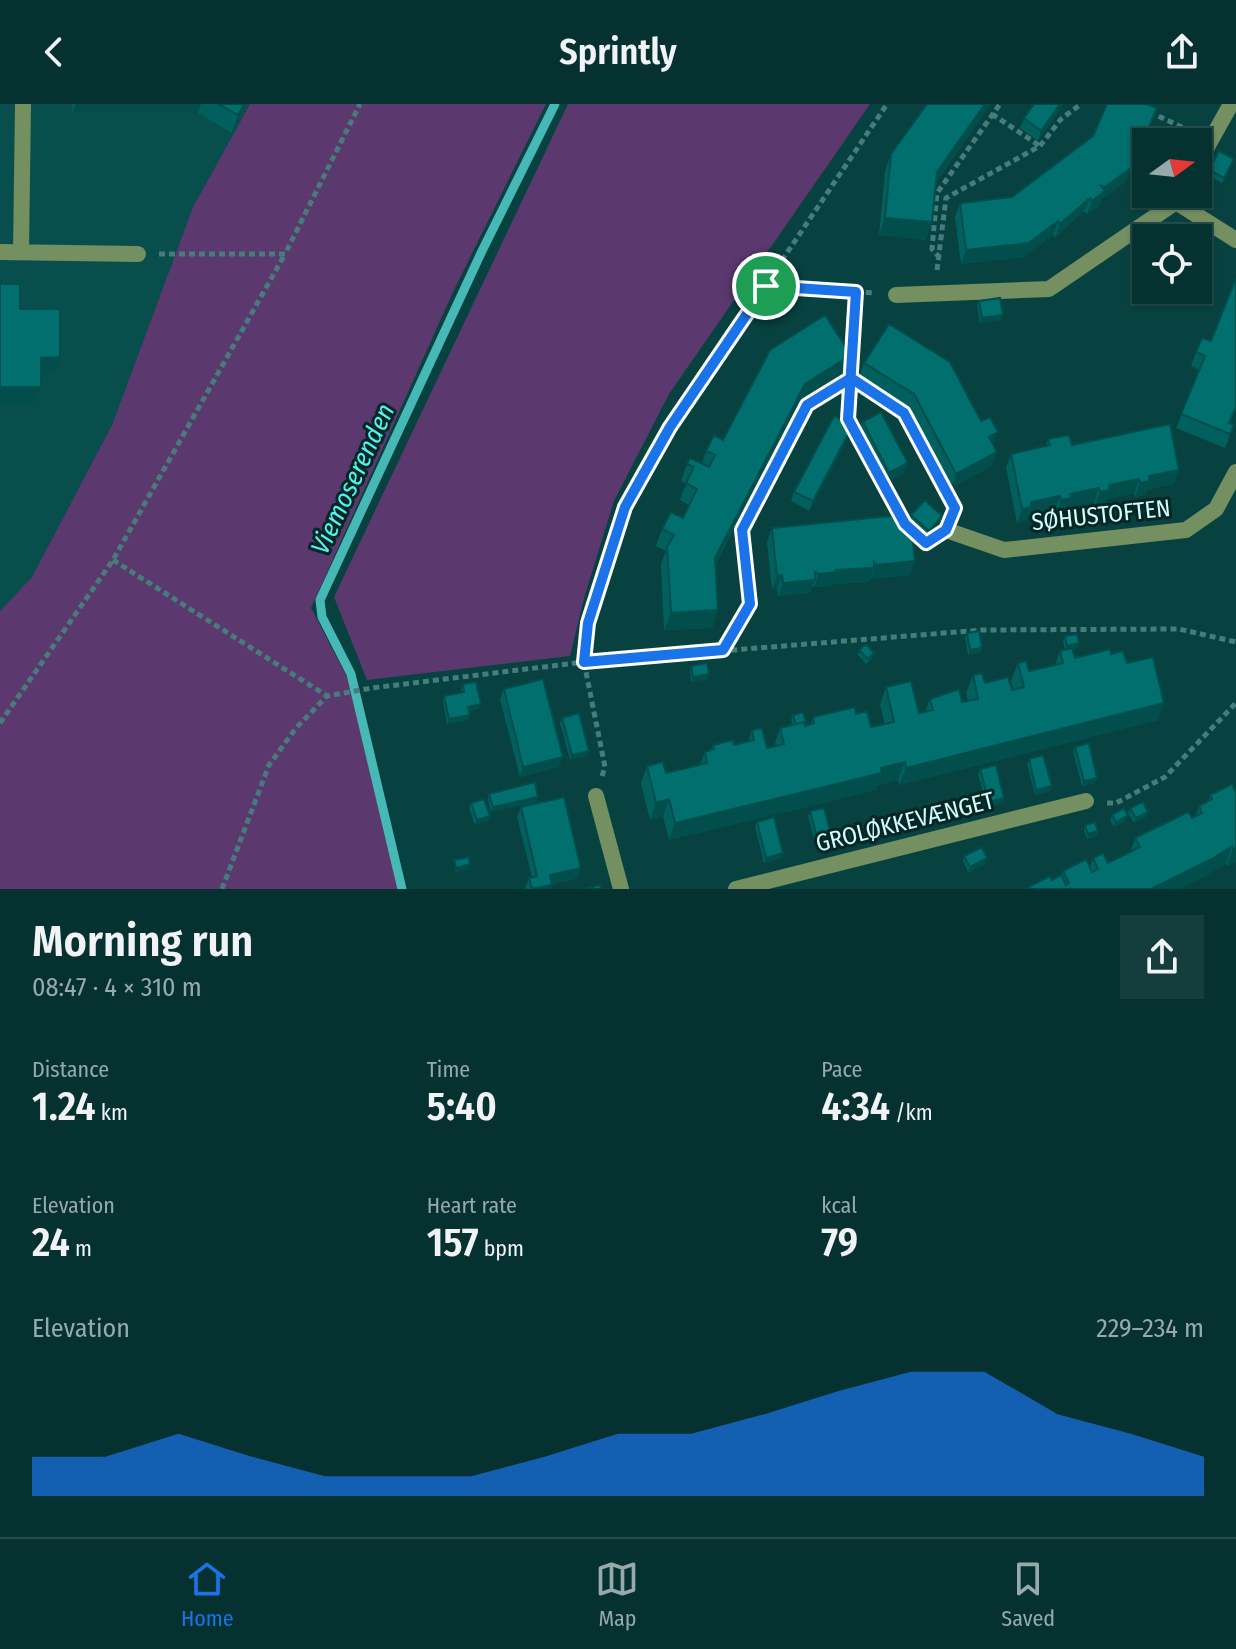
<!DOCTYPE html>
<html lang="en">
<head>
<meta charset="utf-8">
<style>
	:root { --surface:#053231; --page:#133e3d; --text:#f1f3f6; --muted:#97aaab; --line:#264d4d; --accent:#1a73e8 }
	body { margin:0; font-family:"Fira Sans Condensed",sans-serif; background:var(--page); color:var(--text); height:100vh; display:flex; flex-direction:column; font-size:30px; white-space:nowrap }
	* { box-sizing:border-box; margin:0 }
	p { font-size:26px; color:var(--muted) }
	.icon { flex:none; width:44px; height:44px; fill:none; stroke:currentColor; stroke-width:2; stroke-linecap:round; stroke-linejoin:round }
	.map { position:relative; height:785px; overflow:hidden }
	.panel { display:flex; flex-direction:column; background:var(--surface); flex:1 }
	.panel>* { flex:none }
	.needle { width:52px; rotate:75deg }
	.buttons { position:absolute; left:1132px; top:24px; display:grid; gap:16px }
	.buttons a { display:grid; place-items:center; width:80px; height:80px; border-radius:0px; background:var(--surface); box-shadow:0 2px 6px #0004,0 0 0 2px var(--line); font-size:40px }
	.pin { position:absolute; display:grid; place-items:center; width:68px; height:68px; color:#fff; margin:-34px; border:4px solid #fff; border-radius:50%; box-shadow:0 2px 8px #0007 }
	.round { display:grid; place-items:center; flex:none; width:84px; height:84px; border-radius:0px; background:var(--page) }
	.summary { display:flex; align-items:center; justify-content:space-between; height:136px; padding:0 32px }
	h1 { font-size:44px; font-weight:600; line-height:60px }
	.stats { display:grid; grid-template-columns:repeat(3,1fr); gap:12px; height:136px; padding:8px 32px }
	.stats div { display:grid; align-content:center }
	.stats b { font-size:40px; font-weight:600 }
	.stats small { font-size:22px; font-weight:400 }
	.stats p { font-size:22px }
	.chart { height:224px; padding:16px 32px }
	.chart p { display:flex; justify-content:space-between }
	.chart svg { width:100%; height:144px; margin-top:8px; fill:var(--accent); opacity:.7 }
	header { display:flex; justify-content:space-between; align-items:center; height:104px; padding:0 32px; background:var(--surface); font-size:36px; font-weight:600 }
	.menu { display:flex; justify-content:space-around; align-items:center; height:112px; border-top:2px solid var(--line); background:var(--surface); font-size:22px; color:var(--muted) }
	.menu a { display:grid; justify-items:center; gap:4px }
	.menu .active { color:var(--accent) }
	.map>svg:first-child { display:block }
	.built { fill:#084e4c }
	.green { fill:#5b396e }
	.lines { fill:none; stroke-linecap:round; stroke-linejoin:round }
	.stream { stroke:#46b8b6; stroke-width:9 }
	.path { stroke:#467d7c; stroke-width:5; stroke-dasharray:6 4; stroke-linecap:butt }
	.street { stroke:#748f60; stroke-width:16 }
	.wall { fill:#015f5e }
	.shaded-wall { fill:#014e4c }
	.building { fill:#016f6d; stroke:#014e4c; stroke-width:2 }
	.route-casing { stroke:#fff; stroke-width:16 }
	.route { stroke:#1a73e8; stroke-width:10 }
	.labels { text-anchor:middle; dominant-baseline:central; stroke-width:6; stroke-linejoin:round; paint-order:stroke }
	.street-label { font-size:24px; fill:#d2fffd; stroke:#052625 }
	.water-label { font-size:26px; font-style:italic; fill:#4ef6f2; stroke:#052625 }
</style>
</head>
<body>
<header><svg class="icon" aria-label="back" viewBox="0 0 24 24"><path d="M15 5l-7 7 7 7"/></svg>Sprintly<svg class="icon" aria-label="share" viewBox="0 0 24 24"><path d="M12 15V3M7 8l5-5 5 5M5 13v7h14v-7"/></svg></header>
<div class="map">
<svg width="1236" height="785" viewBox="0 0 1236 785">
	<rect width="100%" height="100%" fill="#074241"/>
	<path class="built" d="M0,0H250L193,103L112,321L32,473L0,507Z"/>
	<path class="green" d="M250,0H546L453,188L311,504L361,600L406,785H0V507L32,473L112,321L193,103Z
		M568,0H870L669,290L614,397L584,494L570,552L367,576L334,493Z"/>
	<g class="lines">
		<path class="stream" d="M402,785L351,570L322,513L320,496L481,149L555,0"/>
		<path class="path" d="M1143,0L1154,10L1192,28
			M992,10L1040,42
			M159,150H285L360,0
			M940,154L932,145L937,89L1000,0
			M937,166L946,94L1040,42L1061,15L1081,0
			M766,182L875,189
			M856,188L848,315L903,415
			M909,423L925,438
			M113,456L327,592
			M723,545L750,500L742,426L807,301L851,274L904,309L954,406
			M0,619L113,456L285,150
			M602,672L605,663L584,558L588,519L625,403L670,323L887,0
			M1107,699H1116L1165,673L1236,599
			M222,785L269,661L296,624L327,592L372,584L584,558L982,526L1179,525L1236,538"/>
		<path class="street" d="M1198,59L1231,0
			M1176,98L1236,136
			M0,148L138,150
			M21,148L23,0
			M896,191L1049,185L1176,98L1181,90
			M946,426L1004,446L1186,426L1216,405L1236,368
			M596,692L621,785
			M736,785L1086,697"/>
	</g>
	<path class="wall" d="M72,0H246L232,29L198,9H72Z
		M927,0H991L936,78L932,118L926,136L879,131L885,67L891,50Z
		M1063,0L1038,37L1020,24L1024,14Z
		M1157,4L1126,77L1101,96L1100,101L1087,110L1084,107L1055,134L1053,131L1024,153L961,160L955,113L960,99L1012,93Z
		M1234,55L1222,79L1207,71L1209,66Z
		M1236,174V305L1230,319L1234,321L1225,344L1176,324L1199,266L1191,262L1196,248L1211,237Z
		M979,197L1003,211L1001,216L980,219L977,202Z
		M864,259L981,317L997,348L992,362L951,384L909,304L859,273Z
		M845,268L799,297L716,459L718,506L712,524L664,526L661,460L666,447L656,442L662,425L683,414L689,401L680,396L686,380L681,377L687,360H702L706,347L723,336Z
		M863,318L904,369L886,378L859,327Z
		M853,321L849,331L809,407L791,397L794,388Z
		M1048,335L1072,341L1179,366L1174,380L1147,386L1145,391L1135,393L1134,389L1107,395L1105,400L1095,402L1094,398L1067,403L1066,408L1056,410L1055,406L1028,412L1026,417L1017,419L1006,363L1011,350L1046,342Z
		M911,411L942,412L940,417L927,432L911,417L915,457L910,471L870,475L869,478L832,480L831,482L812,483L810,489L778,492L777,485H772L767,438L772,424L910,413Z
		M967,529L982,544L980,549L968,551L965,534Z
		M1065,532L1079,539L1077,545H1073L1075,554L1111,550L1127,559L1164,599L1158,616L899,681L898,676L878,681L876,686L669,736L663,713L650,716L641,679L647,662L666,669L700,661L705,648L711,646L713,641H734L748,638L752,626L767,644L774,643L780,624L793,621L791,616L793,611L807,621L811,620L813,613L856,610L871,623L885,620L880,601L886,583L919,609L925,608L930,595L962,598L968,597L966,589L973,571L985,579L1014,586L1011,577L1018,559L1029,567L1055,561L1060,547L1065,546L1063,537Z
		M859,546L874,549L872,554L866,560L858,551Z
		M691,562L708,575L691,578L690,567Z
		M463,580L479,605L469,607L470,611L468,616L447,620L443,597L444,592L462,589L461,585Z
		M504,585L559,663L520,673L500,595Z
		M562,614L589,647L587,652L570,656L560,619Z
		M1075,643L1097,674L1095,679L1082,682L1073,648Z
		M1029,655L1052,682L1050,687L1035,691L1027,660Z
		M980,665L1004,694L1003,699L987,703L978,670Z
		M1236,688V758L1227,762L1226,759L1206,772L1025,785L1052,776L1061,771L1063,767L1090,763L1093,754L1108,759L1130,749L1135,734L1195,713L1199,702L1208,697L1210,691Z
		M489,690L538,693L536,698L491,708L488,695Z
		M471,699L490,712L488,717L475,721L469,704Z
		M521,703L578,774L552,780L551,785H525L529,774L532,773L517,713Z
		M1130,704L1146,713L1134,719L1128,709Z
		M810,707L833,737L832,742L817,746L808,712Z
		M1112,711L1126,717L1114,723L1110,716Z
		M757,718L783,749L782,754L764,759L755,723Z
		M1085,721L1098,727L1097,732L1087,735L1084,726Z
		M964,752L986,760L968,768L963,757Z"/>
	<path class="shaded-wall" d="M76,0H201L198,9H72Z
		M244,0H246L232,29L238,11Z
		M985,0H991L930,85L937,68Z
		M1060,0H1063L1038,37L1041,27Z
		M1157,4L1126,77L1101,96L1100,101L1087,110L1092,97L1103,88L1105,83Z
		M1090,94L1084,107L1055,134L1060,120Z
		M885,114L932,118L926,136L879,131Z
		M1058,117L1053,131L1024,153L961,160L966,146Z
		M1003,211L1001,216L980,219L982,214Z
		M851,251L845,268L799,297L709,471L715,454L805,280Z
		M60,253L54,270L35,271L41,254Z
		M0,283H41L35,300H0Z
		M853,321L849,331L809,407L813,397Z
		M998,328L993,342L989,333Z
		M997,348L992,362L951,384L956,370Z
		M908,359L904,369L886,378L889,369Z
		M1179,366L1174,380L1147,386L1145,391L1135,393L1140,379L1149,372Z
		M1139,375L1134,389L1107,395L1105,400L1095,402L1100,388L1109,381Z
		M1099,384L1094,398L1067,403L1066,408L1056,410L1061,396L1070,390Z
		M1060,392L1055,406L1028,412L1026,417L1017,419L1022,405L1031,398Z
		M942,412L940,417L927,432L929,427Z
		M915,457L910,471L871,475L876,461Z
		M874,464L869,478L832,480L831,482L814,483L819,470L836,466Z
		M782,471L777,485H772L777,472Z
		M815,476L810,489L778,492L783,479Z
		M718,506L712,524L664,526L671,509Z
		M1079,539L1077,545L1065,547L1067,542Z
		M982,544L980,549L968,551L970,546Z
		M709,570L708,575L691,578L693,573Z
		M1164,599L1158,616L899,681L906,664Z
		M481,600L479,605L467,608L468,603Z
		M470,611L468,616L447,620L449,615Z
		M589,647L587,652L570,656L572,651Z
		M563,653L559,663L520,673L523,663Z
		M905,658L898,676L878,681L876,686L669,736L675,719Z
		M1097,674L1095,679L1082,682L1084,677Z
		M1052,682L1050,687L1035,691L1036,686Z
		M538,693L536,698L491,708L493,703Z
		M1004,694L1003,699L987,703L989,698Z
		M669,695L663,713L650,716L656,699Z
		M1148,708L1146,713L1134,719L1136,714Z
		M490,712L488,717L475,721L477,716Z
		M1128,712L1126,717L1114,723L1116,718Z
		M1098,727L1097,732L1087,735L1088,730Z
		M833,737L832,742L817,746L819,741Z
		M1232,742L1226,759L1206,772L1180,785H1151Z
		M1236,744V758L1227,762L1233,745Z
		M783,749L782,754L764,759L766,754Z
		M987,754L986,760L968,768L970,763Z
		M470,760L469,765L454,769L456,764Z
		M581,764L578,774L546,781L550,771Z
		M552,781L551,785H534Z"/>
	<path class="building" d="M218,0H244L238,11Z
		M927,0H985L937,68L932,118L885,114L891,50Z
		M1034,0H1060L1041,27L1024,14Z
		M1107,0H1147L1157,4L1131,64L1105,83L1101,82L1105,87L1092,97L1090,94L1060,120L1058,117L1029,139L966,146L960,99L1012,93L1093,32Z
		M1219,47L1234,55L1224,74L1209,66Z
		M1236,174V303L1229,319L1234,321L1230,330L1181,310L1205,252L1196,248L1202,234L1211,237Z
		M0,180H20V205H60V253L41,254V283H0Z
		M1000,194L1003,211L982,214L979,197Z
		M825,211L851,251L805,280L715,454L718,506L671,509L667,443L674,431L662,425L671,408L683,414L697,385L686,379L694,363L687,360L690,354L709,363L715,351L706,347L714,331L723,336L770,246Z
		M889,220L950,258L981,317L990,313L998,328L989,333L997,348L956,370L914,290L864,259Z
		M881,308L908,359L889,369L863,318Z
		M834,312L853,321L813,397L794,388Z
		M1170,320L1179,366L1149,372L1150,377L1140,379L1139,375L1109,381L1110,386L1100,388L1099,384L1070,390L1071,394L1061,396L1060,392L1031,398V403L1022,405L1011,350L1050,341L1048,335L1069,331L1072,341Z
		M925,396L942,412L929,427L911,411Z
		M910,410L915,457L876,461L874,458V464L836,466V468L819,470L815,468V476L783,479L782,471L777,472L772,424Z
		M979,527L982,544L970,546L967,529Z
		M1077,530L1079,539L1067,542L1065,532Z
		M866,540L874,549L868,555L859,546Z
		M1072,544L1075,554L1110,545L1111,550L1123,547L1127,559L1153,553L1164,599L906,664L905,658L881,664L882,669L675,719L669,695L656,699L647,662L663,658L666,669L707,659L705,648L714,645L713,641L733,636L734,641L754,636L752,626L762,624L767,644L784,640L780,624L804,618L805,622L814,619L813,613L855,603L856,610L867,607L871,623L894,618L886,583L911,577L919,609L933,606L930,595L959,585L962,598L978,595L973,571L982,569L985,579L1008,573L1012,586L1024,583L1018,559L1026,557L1029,567L1063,559L1060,547Z
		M707,559L709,570L693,573L691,562Z
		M543,575L563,653L523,663L504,585Z
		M476,578L481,600L468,603L470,611L449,615L444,592L464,588L463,580Z
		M803,608L807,621L805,622L804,618L796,620L793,611Z
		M579,609L589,647L572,651L562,614Z
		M1089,639L1097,674L1084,677L1075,643Z
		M1043,651L1052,682L1036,686L1029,655Z
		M996,661L1004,694L989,698L980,665Z
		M535,678L538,693L493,703L489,690Z
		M1232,680L1236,688V744L1233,745L1232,742L1212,755L1151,785H1025L1050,772L1052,776L1061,771L1066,781L1069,779L1063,767L1086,755L1092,768L1098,765L1093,754L1103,749L1108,759L1140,743L1135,734L1188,708L1192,714L1202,709L1199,702L1212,695L1210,691Z
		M564,693L581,764L550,771L552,781L532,785L529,774L537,772L521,703Z
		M484,695L490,712L477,716L471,699Z
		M1143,698L1148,708L1136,714L1130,704Z
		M824,704L833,737L819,741L810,707Z
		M1124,704L1128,712L1116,718L1112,711Z
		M774,713L783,749L766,754L757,718Z
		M1095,718L1098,727L1088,730L1085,721Z
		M982,743L987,754L970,763L964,752Z
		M469,753L470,760L456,764L454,756Z
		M600,781L601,785H584Z"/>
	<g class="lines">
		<g class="route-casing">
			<path id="route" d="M766,182L670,323L625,403L588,519L584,558L723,546L750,500L742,426L807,301L851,274L904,309L955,404L946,426L926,439L905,420L848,315L856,188L766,182"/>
		</g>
		<use href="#route" class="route"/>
	</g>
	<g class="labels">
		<g class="street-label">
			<text transform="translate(1101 411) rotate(-6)">SØHUSTOFTEN</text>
			<text transform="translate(905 718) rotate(-14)">GROLØKKEVÆNGET</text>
		</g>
		<g class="water-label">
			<text transform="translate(353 375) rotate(-65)">Viemoserenden</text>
		</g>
	</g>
</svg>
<div class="buttons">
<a><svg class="needle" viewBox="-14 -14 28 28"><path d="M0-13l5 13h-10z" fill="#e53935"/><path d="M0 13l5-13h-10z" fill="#97aaab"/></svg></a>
<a><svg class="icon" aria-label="locate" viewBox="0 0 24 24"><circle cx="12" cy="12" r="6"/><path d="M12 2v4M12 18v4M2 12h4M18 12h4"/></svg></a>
</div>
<div class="pin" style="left:766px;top:182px;background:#1e9e55"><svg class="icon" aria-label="arrive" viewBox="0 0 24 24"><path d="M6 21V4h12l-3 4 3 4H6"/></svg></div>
</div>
<section class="panel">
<div class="summary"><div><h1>Morning run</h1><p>08:47 · 4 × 310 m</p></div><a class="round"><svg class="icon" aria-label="share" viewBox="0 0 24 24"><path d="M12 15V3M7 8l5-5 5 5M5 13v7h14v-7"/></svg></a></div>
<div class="stats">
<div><p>Distance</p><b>1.24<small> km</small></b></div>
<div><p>Time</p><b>5:40</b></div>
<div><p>Pace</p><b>4:34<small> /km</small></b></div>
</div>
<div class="stats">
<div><p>Elevation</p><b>24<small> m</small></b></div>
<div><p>Heart rate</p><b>157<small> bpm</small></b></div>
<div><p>kcal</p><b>79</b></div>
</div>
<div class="chart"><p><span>Elevation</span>229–234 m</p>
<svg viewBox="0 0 160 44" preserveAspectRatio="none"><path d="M0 44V32L10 32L20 25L30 32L40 38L50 38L60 38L70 32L80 25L90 25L100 19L110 12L120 6L130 6L140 19L150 25L160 32V44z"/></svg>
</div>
</section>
<nav class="menu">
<a class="active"><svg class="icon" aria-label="home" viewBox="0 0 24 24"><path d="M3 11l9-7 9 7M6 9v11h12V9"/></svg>Home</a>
<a><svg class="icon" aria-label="map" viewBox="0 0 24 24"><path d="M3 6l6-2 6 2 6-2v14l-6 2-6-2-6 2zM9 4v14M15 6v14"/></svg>Map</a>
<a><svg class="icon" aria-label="saved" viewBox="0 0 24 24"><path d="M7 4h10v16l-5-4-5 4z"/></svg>Saved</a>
</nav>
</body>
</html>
